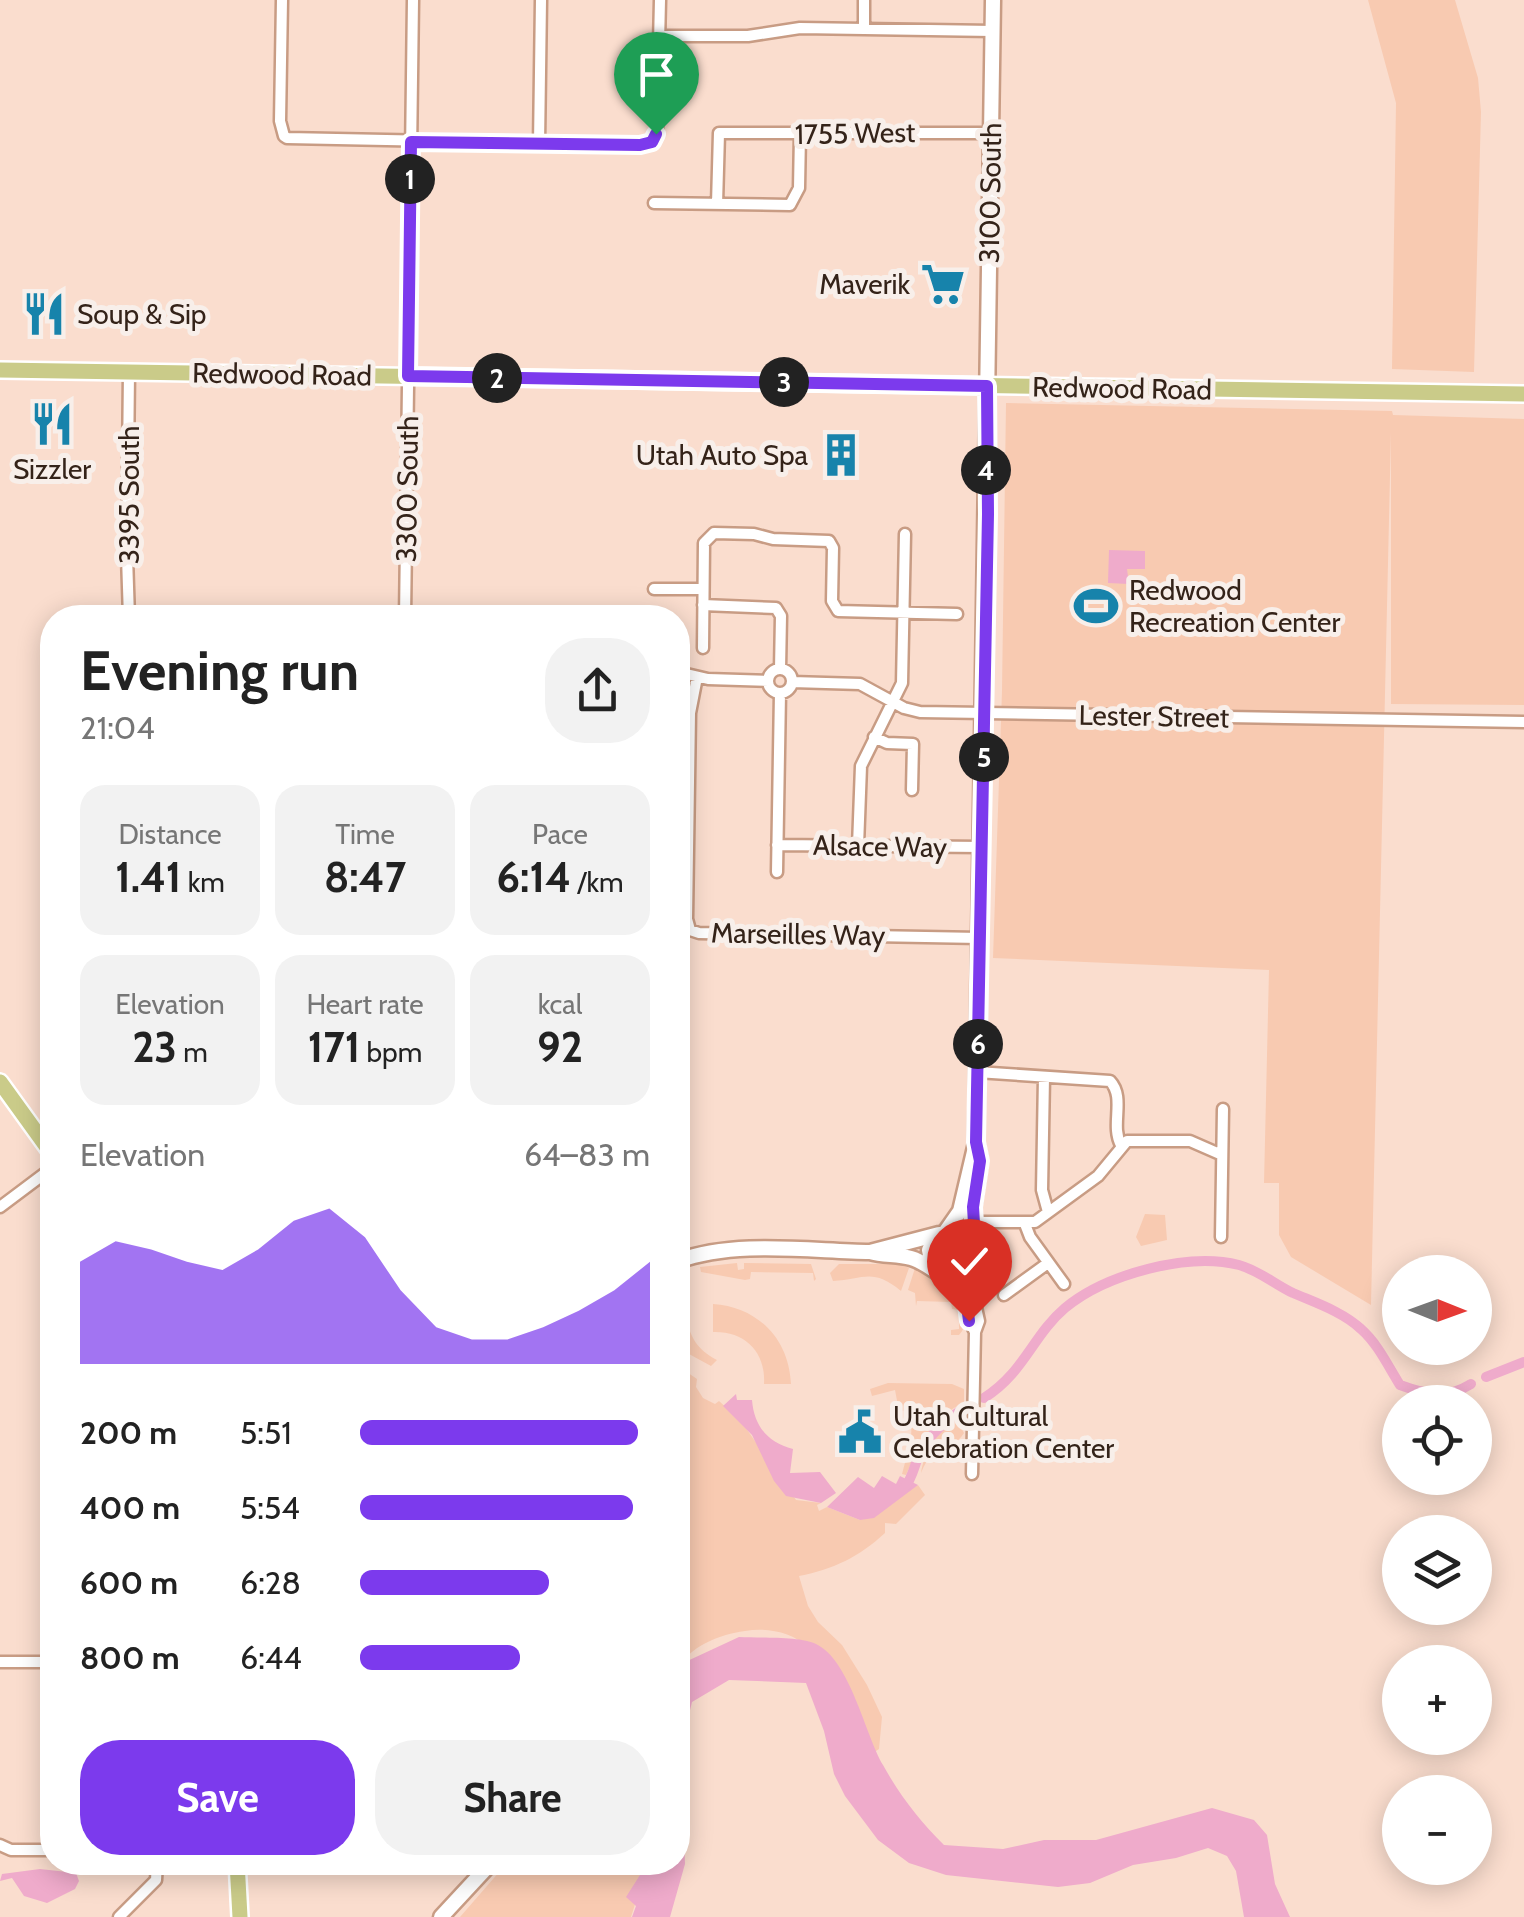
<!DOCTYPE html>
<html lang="en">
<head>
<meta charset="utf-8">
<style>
	:root { --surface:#fff; --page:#f2f2f2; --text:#222; --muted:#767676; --accent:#7c3aed }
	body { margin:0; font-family:Cabin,sans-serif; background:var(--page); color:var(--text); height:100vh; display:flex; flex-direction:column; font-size:38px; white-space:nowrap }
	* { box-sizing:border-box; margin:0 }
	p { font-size:32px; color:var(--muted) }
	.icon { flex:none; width:55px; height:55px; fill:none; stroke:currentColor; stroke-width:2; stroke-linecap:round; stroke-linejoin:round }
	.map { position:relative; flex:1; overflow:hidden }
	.sheet { position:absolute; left:40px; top:605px; width:650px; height:1270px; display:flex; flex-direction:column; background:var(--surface); border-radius:40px; box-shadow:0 5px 25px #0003 }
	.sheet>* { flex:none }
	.needle { width:65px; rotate:91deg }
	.fabs { position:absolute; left:1382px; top:1255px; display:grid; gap:20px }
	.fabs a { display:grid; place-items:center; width:110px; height:110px; border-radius:50%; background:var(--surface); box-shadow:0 5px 25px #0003; font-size:50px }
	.pin { position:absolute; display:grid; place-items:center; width:85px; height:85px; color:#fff; margin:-102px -42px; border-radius:50% 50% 50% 0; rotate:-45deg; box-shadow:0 0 10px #0007 }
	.pin .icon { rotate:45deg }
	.km { position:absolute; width:50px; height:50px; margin:-25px; border-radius:50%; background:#222; color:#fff; font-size:28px; line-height:50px; text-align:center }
	.round { display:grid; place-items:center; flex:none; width:105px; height:105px; border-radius:40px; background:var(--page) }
	.head { display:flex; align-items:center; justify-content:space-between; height:170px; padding:0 40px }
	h1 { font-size:55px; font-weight:700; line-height:75px }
	.stats { display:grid; grid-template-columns:repeat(3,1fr); gap:15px; height:170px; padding:10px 40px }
	.stats div { display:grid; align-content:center; border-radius:25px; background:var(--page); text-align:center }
	.stats b { font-size:42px; font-weight:700 }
	.stats small { font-size:28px; font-weight:400 }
	.stats p { font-size:28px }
	.chart { height:280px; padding:20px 40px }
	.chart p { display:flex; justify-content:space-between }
	.chart svg { width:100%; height:180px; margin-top:10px; fill:var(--accent); opacity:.7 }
	.button { display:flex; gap:20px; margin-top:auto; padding:20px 40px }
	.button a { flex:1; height:115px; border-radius:40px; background:var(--accent); color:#fff; font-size:40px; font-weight:700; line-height:115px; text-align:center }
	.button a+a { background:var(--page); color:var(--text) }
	ul { padding:0 40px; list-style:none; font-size:32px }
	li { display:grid; grid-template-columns:160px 120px 1fr; align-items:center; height:75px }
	li i { height:25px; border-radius:12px; background:var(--accent) }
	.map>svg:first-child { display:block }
	.green { fill:#f8cab1 }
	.water { fill:#efabcb }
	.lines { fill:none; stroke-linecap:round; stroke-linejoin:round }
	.canal { stroke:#efabcb; stroke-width:10 }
	.street-casing { stroke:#c89c84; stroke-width:15 }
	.secondary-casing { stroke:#c89c84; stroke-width:19 }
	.primary-casing { stroke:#fff; stroke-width:20 }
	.street { stroke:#fff; stroke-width:10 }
	.secondary { stroke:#fff; stroke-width:14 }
	.primary { stroke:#cacb89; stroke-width:15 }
	.route-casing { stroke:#fff; stroke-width:20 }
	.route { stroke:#7c3aed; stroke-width:12 }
	.labels { text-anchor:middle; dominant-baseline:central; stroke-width:10; stroke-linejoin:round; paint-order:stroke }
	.street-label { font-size:28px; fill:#342319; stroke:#f8efea }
	.poi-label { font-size:28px; fill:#342319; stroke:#f8efea; text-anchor:start }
</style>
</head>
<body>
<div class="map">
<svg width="1524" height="1917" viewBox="0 0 1524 1917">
	<rect width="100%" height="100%" fill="#faddce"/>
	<path class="green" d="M1368,0H1455L1478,78L1481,112L1474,372L1392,369L1396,103Z
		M1006,403L1392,411L1393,415L1524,419V705L1391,704V432L1371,1305L1291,1257L1279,1235V1183H1264L1269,970L993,958L1002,691Z
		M1145,1214L1165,1215L1167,1240L1141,1246L1136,1237Z
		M737,1263L738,1270L744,1269V1263L811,1264L816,1279L814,1281L813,1273L751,1272L750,1279L745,1280L701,1272L700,1267Z
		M839,1264H902L909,1268L901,1291C872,1267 863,1280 833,1281L830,1273Z
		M915,1268L935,1282L954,1289C961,1304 972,1321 959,1335H951V1330L959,1329V1310L952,1309L951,1302L917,1301L916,1306L915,1293L908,1290Z
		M713,1304C758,1307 789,1339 791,1384H764C766,1352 745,1331 713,1332Z
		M678,1306L686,1313C689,1336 696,1349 717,1360L711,1366L678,1348Z
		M678,1366L697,1379L696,1387L703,1398L715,1404L719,1401L741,1421L796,1500L821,1503L817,1505L819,1511L827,1507L860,1520L918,1485L925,1495L896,1524L885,1523V1533C859,1557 834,1569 799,1576L808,1606L818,1622L842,1645L867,1685L882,1717L879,1749L870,1755C857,1732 825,1662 809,1648C792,1632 767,1627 745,1631C718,1635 697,1644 678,1665Z
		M888,1383L952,1384L964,1389V1403C933,1416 919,1445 906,1475L902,1474L911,1440L912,1410L899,1411L895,1390L872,1396L870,1389Z
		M956,1419L964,1433C951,1454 936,1437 921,1473C924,1454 936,1426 956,1419Z
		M507,1863H648L631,1917H460Z"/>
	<path class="water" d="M1109,550L1145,551V569H1127L1129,584L1108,583Z
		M736,1394L737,1400H752C754,1426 768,1443 793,1449L790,1473L820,1472L836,1493L821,1503L786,1496L774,1481L752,1435L723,1406Z
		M882,1476L896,1484L900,1476L918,1485L874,1518L860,1520L827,1507L858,1477L874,1488Z
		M739,1637C758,1638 801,1636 816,1644C850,1660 865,1734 883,1765C900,1796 920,1821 944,1845L1003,1849L1044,1840H1096L1212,1808L1254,1820L1267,1835L1275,1884L1290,1917H1244L1236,1871L1227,1856L1208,1848L1176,1858L1133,1865L1090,1883L1058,1887L946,1875L909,1863L878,1840L845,1796L834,1774L824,1731L806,1683L729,1680L692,1702L681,1747L685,1864L670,1917H632L636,1906L626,1897L640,1875L647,1873L651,1863L678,1862V1671L683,1663Z
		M40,1869L76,1873L79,1881L75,1889L47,1903L24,1896L12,1878L0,1881L2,1874Z"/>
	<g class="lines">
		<path class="canal" d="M1486,1377L1524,1362
			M984,1398C1024,1373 1033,1335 1065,1308C1106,1274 1188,1252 1239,1265C1258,1270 1276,1285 1293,1293C1316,1303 1343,1312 1361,1329C1378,1344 1388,1366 1400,1385C1427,1395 1447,1399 1471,1384
			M904,1488C914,1477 914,1463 921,1451C931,1433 945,1422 961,1410"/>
		<g class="street-casing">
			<path id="street" d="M282,0L280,121L284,136L287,138L640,145L652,142L657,130L660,0
				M864,29V0
				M659,36H748L800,28L993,31
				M539,144L541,0
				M654,203L790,205L799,188L800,134
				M717,204L719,133H991
				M129,372L127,556L129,618
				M654,589H703
				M703,605L776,608L781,616L780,669
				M405,618L413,0
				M703,648L704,543L714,533L754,534L773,539L829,541L833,548L832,601L838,611L957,614
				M768 681a12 12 0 1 1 24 0a12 12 0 1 1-24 0Z
				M678,672L708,679L768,681
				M697,677L690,713L687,919L690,930L699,933L980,938
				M792,682L860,684L904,708L920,712L1524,722
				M874,737L887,743L913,744L912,790
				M777,845L982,847
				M858,846L861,766L902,683L905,534
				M777,872L780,693
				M977,1072L1110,1081C1126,1098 1110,1125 1121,1145
				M1044,1077L1042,1190L1048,1212
				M0,1207L52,1168
				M973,1222H1035L1098,1176L1127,1141H1190L1222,1155
				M1025,1224L1030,1237L1064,1284
				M1221,1237L1223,1109
				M949,1278C970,1298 963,1310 975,1332
				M1004,1295L1048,1263
				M972,1474L975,1332L979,1321L973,1294L975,1263
				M0,1662H52
				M0,1845L11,1850H52
				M119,1917L156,1880L157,1862"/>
		</g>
		<g class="secondary-casing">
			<path id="secondary" d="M946,1231L960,1211L976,1143
				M870,1252L939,1234
				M678,1261C736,1240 808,1251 870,1252C884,1256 897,1254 911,1258C936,1265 954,1298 975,1262L973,1207L980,1161L976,1142L993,0
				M933,1269L929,1250L940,1234L959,1231L974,1244
				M441,1917L492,1862"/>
		</g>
		<g class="primary-casing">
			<path id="primary" d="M0,370L1524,394
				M0,1082L52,1154
				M237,1862L240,1917"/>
		</g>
		<use href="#street" class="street"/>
		<use href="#secondary" class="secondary"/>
		<use href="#primary" class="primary"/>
	</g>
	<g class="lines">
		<g class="route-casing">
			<path id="route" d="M656,134L652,142L640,145L411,142L408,376L987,386L988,514L976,1142L980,1161L973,1207L976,1256L968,1273L949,1278L966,1297L969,1321"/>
		</g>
		<use href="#route" class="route"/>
	</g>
	<defs>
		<g id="supermarket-bare" transform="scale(3.45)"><path d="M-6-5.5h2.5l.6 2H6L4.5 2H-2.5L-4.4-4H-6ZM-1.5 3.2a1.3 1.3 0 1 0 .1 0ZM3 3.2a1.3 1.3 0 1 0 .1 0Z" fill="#1783ab" stroke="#f8efea" stroke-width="2.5" paint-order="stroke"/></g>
		<g id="restaurant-bare" transform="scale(3.45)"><path d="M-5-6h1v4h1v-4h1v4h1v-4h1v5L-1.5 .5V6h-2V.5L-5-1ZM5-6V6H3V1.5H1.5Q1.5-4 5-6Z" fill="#1783ab" stroke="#f8efea" stroke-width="2.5" paint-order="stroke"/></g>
		<g id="building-bare" transform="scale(3.45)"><path d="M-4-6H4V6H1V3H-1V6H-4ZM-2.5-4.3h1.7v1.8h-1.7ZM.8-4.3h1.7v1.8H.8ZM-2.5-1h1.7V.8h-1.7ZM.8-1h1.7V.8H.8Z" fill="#1783ab" stroke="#f8efea" stroke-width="2.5" paint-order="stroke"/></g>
		<g id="stadium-bare" transform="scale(3.45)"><path d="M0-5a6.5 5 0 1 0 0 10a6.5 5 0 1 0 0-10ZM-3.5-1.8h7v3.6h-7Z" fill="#1783ab" stroke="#f8efea" stroke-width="2.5" paint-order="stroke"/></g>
		<g id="civic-bare" transform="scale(3.45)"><path d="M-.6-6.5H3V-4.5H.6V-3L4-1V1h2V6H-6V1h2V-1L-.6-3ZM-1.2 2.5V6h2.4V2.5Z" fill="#1783ab" stroke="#f8efea" stroke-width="2.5" paint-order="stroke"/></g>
	</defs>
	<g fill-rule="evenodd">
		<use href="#supermarket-bare" x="943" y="284"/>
		<use href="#restaurant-bare" x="44" y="314"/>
		<use href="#restaurant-bare" x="52" y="424"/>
		<use href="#building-bare" x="841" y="455"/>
		<use href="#stadium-bare" x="1096" y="606"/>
		<use href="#civic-bare" x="860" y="1432"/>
	</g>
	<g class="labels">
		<g class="street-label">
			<text transform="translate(855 133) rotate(-1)">1755 West</text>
			<text transform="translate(990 193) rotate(-89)">3100 South</text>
			<text transform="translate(282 374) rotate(1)">Redwood Road</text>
			<text transform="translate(1122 388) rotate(1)">Redwood Road</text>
			<text transform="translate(407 489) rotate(-89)">3300 South</text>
			<text transform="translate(129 495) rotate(-90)">3395 South</text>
			<text transform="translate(1154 716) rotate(1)">Lester Street</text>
			<text transform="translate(880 846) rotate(1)">Alsace Way</text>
			<text transform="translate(798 934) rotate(1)">Marseilles Way</text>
		</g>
		<g class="poi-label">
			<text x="910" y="284" text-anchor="end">Maverik</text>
			<text x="77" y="314">Soup &amp; Sip</text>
			<text x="808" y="455" text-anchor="end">Utah Auto Spa</text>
			<text x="52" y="469" text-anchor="middle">Sizzler</text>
			<text x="1129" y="590">Redwood<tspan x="1129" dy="32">Recreation Center</tspan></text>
			<text x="893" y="1416">Utah Cultural<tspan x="893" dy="32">Celebration Center</tspan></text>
		</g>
	</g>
</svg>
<div class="fabs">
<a><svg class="needle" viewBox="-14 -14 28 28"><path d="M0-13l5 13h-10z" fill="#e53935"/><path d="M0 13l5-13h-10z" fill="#767676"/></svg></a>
<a><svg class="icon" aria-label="locate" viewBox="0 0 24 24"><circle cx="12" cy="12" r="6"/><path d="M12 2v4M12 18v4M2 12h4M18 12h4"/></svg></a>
<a><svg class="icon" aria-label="layers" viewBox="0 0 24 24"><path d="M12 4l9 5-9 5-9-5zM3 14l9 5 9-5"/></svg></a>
<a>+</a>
<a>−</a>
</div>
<div class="pin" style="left:656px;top:134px;background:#1e9e55"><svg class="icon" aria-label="arrive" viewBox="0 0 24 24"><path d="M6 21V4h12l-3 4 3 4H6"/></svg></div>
<div class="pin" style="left:969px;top:1321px;background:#d93025"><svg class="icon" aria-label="check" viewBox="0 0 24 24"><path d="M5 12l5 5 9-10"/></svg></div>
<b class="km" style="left:410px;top:179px">1</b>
<b class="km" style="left:497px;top:378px">2</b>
<b class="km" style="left:784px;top:382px">3</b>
<b class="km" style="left:986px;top:470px">4</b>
<b class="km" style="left:984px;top:757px">5</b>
<b class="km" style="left:978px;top:1044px">6</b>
<section class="sheet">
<div class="head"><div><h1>Evening run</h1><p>21:04</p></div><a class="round"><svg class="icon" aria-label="share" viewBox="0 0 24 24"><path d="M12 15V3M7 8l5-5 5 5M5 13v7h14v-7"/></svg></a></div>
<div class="stats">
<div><p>Distance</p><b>1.41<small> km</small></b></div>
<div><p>Time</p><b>8:47</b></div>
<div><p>Pace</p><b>6:14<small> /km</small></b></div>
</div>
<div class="stats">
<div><p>Elevation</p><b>23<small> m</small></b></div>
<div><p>Heart rate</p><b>171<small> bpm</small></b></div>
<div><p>kcal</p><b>92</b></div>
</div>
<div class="chart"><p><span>Elevation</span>64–83 m</p>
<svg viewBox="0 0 160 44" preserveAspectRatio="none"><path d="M0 44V19L10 14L20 16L30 19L40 21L50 16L60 9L70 6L80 13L90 26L100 35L110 38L120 38L130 35L140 31L150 26L160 19V44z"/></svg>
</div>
<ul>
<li><b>200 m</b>5:51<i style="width:96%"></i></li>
<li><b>400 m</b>5:54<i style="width:94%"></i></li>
<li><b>600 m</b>6:28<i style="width:65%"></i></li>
<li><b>800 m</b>6:44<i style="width:55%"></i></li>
</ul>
<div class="button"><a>Save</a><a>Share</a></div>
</section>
</div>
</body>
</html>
